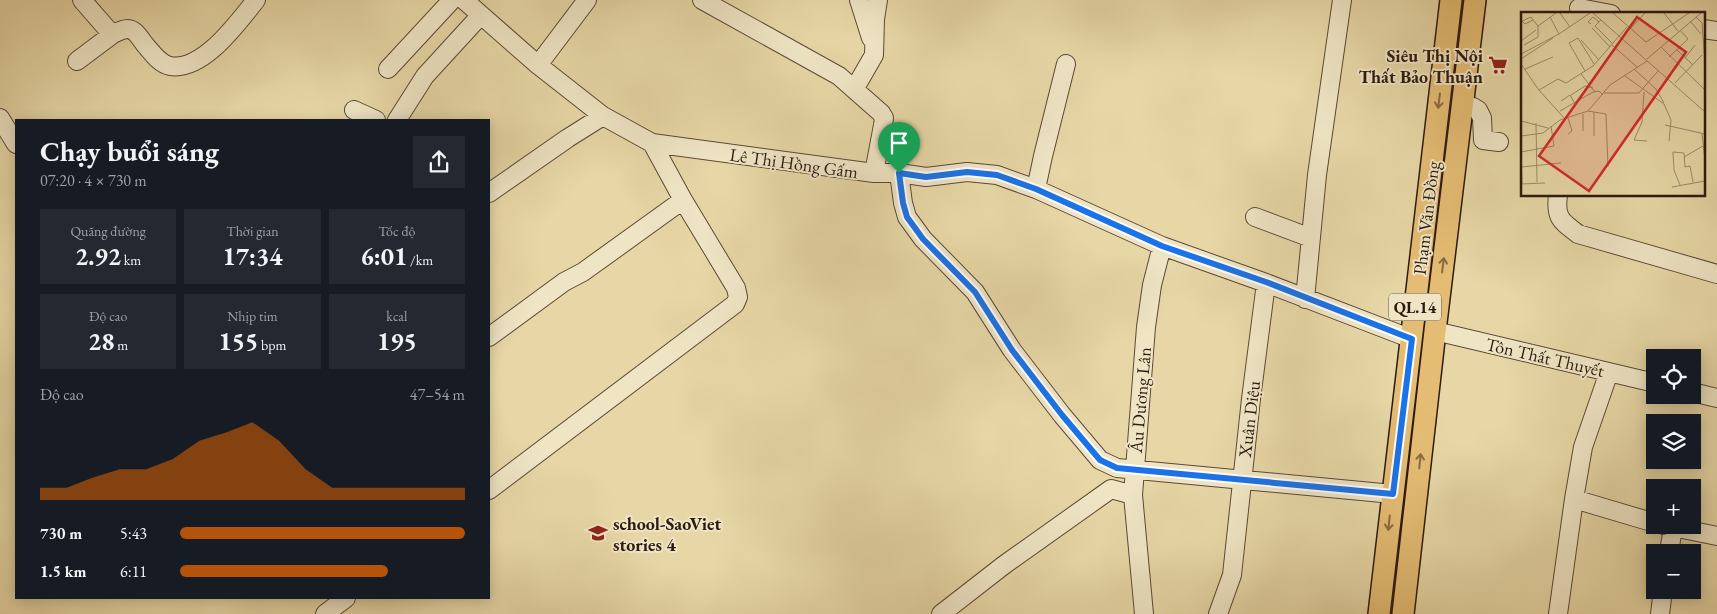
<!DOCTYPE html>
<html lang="vi">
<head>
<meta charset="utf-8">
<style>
	:root { --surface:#171b24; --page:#242831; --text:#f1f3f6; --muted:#9ea1a6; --accent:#b45309 }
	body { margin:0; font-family:"EB Garamond",serif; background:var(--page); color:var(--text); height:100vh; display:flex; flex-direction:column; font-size:19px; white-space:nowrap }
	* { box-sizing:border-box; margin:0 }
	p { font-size:16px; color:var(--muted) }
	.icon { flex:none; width:28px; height:28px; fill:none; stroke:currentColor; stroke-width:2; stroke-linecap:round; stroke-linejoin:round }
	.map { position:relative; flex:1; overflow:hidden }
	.sheet { position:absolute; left:15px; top:119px; width:475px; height:480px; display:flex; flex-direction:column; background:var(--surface); border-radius:0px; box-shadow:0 2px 12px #0003 }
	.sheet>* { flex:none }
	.buttons { position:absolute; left:1646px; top:349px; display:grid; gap:10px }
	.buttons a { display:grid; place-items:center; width:55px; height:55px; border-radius:0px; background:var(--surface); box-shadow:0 2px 12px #0003; font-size:25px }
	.pin { position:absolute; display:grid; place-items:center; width:42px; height:42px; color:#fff; margin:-51px -21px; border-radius:50% 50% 50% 0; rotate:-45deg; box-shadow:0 0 5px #0007 }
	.pin .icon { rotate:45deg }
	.round { display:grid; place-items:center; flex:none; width:52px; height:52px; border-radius:0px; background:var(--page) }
	.overview { display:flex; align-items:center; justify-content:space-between; height:85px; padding:0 25px }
	h1 { font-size:28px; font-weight:700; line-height:38px }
	.figures { display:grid; grid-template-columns:repeat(3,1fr); gap:8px; height:85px; padding:5px 25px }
	.figures div { display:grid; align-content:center; border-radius:0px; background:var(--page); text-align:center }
	.figures b { font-size:25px; font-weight:700 }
	.figures small { font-size:14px; font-weight:400 }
	.figures p { font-size:14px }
	.chart { height:140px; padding:10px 25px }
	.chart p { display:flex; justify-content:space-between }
	.chart svg { width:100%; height:90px; margin-top:5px; fill:var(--accent); opacity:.7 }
	ul { padding:0 25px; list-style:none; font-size:16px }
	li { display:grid; grid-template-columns:80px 60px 1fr; align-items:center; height:38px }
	li i { height:12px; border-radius:6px; background:var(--accent) }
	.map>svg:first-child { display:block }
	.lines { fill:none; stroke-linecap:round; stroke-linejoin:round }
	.minor-casing { stroke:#5b4835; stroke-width:20 }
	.major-casing { stroke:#2c190f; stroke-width:24 }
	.minor { stroke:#efe5c5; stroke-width:18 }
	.major { stroke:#e4bc73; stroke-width:21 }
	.oneway { stroke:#886a41 }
	.route-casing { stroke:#fff; stroke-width:10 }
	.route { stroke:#1a73e8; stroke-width:6 }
	.labels { text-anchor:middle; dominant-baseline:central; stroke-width:4; stroke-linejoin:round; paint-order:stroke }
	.shield { fill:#efe5c5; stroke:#665646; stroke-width:1 }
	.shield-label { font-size:16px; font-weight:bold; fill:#2c190f }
	.poi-label { font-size:18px; font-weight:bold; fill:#2c190f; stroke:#efe5c5; text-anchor:end }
	.street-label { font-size:18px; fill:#2c190f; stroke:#efe5c5 }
	.inset-road { fill:none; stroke:#9c8b6a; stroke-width:1 }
	.view { fill:#d62828; fill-opacity:0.15; stroke:#d62828; stroke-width:2.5 }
	.inset-edge { fill:none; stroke:#2c190f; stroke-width:2.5 }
</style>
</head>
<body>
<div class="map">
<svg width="1717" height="614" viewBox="0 0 1717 614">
	<rect width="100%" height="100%" fill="#e7d7a6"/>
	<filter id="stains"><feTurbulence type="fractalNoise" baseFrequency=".004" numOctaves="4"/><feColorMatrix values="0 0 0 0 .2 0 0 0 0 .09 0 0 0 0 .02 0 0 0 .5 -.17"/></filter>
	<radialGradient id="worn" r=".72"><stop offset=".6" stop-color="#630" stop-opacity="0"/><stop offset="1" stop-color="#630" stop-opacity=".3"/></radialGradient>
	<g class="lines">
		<g class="minor-casing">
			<path id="minor" d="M82,0L109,31L113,34C117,32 123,29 128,29C136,29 142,42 147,47C153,54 160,64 170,66C203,72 238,22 256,0
				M464,0L538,65L603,116L652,143L874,173H899L926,177L967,172L997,175L1036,189L1162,246L1266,283L1412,339
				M702,0L839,76L881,113L884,118L883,125L874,173
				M859,0L871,38
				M1579,8L1611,14
				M1703,29L1717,31
				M77,61L113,34
				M538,65L587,0
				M388,69L452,0
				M855,88L874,55L875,19L878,0
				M1463,108L1473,107L1478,110L1482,118L1483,140L1499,142
				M354,110L376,120
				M0,118L16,144
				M397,120L425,76L480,16
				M899,173L903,203L907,217L923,239L975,292L1012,350L1062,415L1100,460L1117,468L1393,494
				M1036,189L1043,156L1066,64
				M489,193L568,138L603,116
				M1558,195C1555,218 1561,221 1578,234L1717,274
				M1255,217L1311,238
				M1305,299L1317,175L1342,0
				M1435,331L1655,383
				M489,337L564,282L583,272L683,200
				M1692,392L1717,398
				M489,490L735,304L738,297L736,288L683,200L652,143
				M1574,499L1655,523
				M1663,525L1717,536
				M1669,552L1673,528
				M325,614L346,598
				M941,614L1004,565L1111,489L1133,495
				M1144,614L1133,495L1146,327L1152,285L1162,246
				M1218,614L1232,575L1251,399L1266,283
				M1558,614L1574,499L1583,447L1609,372
				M1660,614L1663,590"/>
		</g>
		<g class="major-casing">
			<path id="major" d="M1379,614L1451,0
				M1403,614L1435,331L1475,0"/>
		</g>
		<use href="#minor" class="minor"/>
		<use href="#major" class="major"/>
	</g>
	<defs><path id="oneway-shaft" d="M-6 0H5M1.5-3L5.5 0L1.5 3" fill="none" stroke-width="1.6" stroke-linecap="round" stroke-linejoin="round" transform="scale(1.25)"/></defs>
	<g class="oneway">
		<use href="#oneway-shaft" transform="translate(1439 101) rotate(97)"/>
		<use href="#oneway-shaft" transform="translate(1443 265) rotate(-83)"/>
		<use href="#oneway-shaft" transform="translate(1420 461) rotate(-84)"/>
		<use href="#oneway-shaft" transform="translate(1389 523) rotate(96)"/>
	</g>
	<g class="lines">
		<g class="route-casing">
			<path id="route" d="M967,172L997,175L1036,189L1162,246L1266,282L1412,339L1393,494L1117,468L1100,460L1062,415L1012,350L975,292L923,239L907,217L903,203L899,173L926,177Z"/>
		</g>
		<use href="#route" class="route"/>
	</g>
	<defs>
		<g id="supermarket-bare" transform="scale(1.5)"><path d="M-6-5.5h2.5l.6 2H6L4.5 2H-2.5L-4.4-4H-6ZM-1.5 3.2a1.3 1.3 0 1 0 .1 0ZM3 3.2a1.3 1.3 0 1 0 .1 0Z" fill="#8f2418" stroke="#efe5c5" stroke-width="2.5" paint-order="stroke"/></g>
		<g id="school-bare" transform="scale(1.5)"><path d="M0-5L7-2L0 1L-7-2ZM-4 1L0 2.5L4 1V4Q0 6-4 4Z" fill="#8f2418" stroke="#efe5c5" stroke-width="2.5" paint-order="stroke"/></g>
	</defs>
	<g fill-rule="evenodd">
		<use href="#supermarket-bare" x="1498" y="65"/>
		<use href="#school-bare" x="598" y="533"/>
	</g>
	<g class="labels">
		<rect class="shield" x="1389" y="293.5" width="52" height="27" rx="4"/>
		<g class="shield-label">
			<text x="1415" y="307">QL.14</text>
		</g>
		<g class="poi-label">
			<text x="1483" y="55">Siêu Thị Nội<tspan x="1483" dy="21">Thất Bảo Thuận</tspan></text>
			<text x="613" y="523" text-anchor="start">school-SaoViet<tspan x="613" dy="21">stories 4</tspan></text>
		</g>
		<g class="street-label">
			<text transform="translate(794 163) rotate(8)">Lê Thị Hồng Gấm</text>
			<text transform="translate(1426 218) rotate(-83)">Phạm Văn Đồng</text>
			<text transform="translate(1545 357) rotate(13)">Tôn Thất Thuyết</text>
			<text transform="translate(1140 400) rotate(-85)">Âu Dương Lân</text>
			<text transform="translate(1249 419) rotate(-83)">Xuân Diệu</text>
		</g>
	</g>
	<g transform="translate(1521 12)">
		<rect width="184" height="184" fill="#e7d7a6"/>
		<path class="inset-road" d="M39,1L49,15M72,1L184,100M92,1L125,30L168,1M143,1L157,19M29,5L38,22M175,5L181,11L184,52M80,8L74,14L92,32M169,9L180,22M70,12L67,10L72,5L78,10M17,14L35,1M71,16L89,35M109,17L124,1M60,28L78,48M0,29L15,18M3,33L17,25V14L12,8L10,5L1,9L4,12L12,8M91,33L116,55M140,35L184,78M156,38L172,53M0,42L38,22L69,1M148,45L167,27L159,18M164,46L174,33M0,47L32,26M126,47L180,1M0,52L17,77L44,107M4,57L32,45M113,57L135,77L143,91M64,59L48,31L57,26L73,52M60,62L74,80M104,64L143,92L150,108L148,129M154,71L181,43M18,78L37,67L45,71L72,54L106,15M123,80L121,110L113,128L126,129M83,81H118L137,59M50,83L64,74L72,76M40,89L49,83L53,90M39,99L72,80L78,79L82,83M67,99L85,102L87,155M73,100V124M47,106L51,119L47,122M0,109L27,116M15,111L16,170M144,113L184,122M62,119V102M181,122L184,148M0,124L22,121L39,108L67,99L89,73L126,49M0,140L33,134L30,114M0,144L1,171M163,145L182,134M0,155L40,151M0,172L24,171M159,173L153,158L152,140L163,141L164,155L169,154L172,170M151,175L184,169"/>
		<path class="view" d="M116,5L165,40L68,179L18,144Z"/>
		<rect width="184" height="184" class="inset-edge"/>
	</g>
	<rect width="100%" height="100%" filter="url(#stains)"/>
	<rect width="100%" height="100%" fill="url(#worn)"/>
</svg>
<div class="buttons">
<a><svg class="icon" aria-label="locate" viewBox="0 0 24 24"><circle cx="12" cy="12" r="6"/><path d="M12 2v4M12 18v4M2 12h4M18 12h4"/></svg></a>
<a><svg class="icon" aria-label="layers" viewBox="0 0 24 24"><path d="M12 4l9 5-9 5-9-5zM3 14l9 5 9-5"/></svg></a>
<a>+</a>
<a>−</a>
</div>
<div class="pin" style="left:899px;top:173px;background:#1e9e55"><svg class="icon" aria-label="arrive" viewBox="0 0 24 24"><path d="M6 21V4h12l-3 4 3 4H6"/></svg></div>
<section class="sheet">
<div class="overview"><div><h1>Chạy buổi sáng</h1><p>07:20 · 4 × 730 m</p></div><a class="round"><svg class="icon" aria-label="share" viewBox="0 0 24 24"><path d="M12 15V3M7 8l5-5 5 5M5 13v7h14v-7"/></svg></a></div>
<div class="figures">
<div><p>Quãng đường</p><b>2.92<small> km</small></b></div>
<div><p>Thời gian</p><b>17:34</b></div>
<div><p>Tốc độ</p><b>6:01<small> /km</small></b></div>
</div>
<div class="figures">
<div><p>Độ cao</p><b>28<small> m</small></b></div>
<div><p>Nhịp tim</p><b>155<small> bpm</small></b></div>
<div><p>kcal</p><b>195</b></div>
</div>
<div class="chart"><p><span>Độ cao</span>47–54 m</p>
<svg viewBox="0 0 160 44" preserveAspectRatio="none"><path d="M0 44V38L10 38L20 33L30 29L40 29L50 24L60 15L70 11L80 6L90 15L100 29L110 38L120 38L130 38L140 38L150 38L160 38V44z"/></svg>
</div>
<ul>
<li><b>730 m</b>5:43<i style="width:100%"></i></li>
<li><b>1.5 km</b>6:11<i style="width:73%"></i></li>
</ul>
</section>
</div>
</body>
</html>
